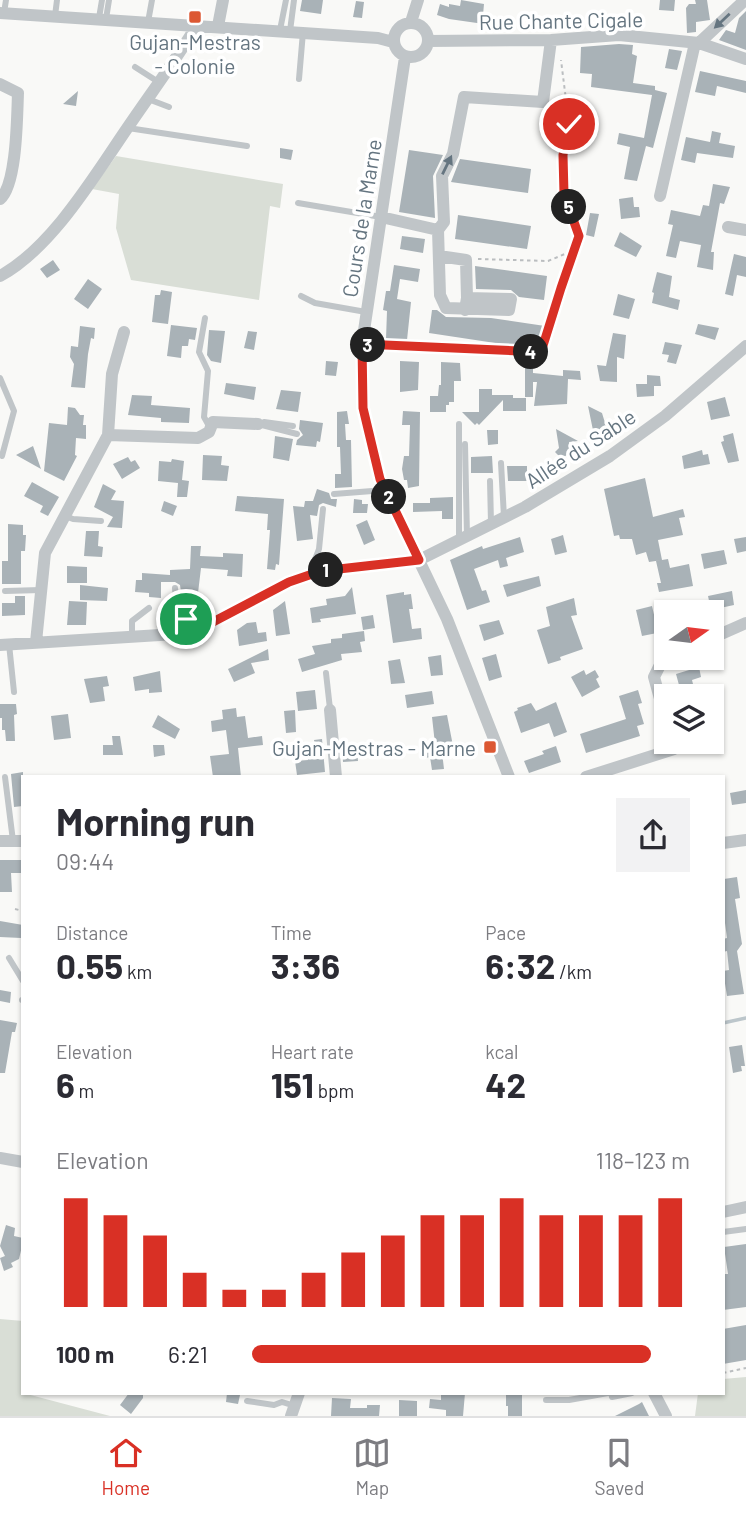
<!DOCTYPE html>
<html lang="en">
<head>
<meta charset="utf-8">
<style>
	:root { --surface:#fff; --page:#f2f2f3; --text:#2b2b33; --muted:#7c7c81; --line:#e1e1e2; --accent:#d93025 }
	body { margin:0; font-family:Barlow,sans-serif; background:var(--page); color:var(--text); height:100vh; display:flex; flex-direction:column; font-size:26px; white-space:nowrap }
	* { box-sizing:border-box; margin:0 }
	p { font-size:23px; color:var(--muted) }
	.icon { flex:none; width:38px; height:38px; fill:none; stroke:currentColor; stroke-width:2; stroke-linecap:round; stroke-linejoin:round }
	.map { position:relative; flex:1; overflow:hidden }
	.details { position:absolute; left:21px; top:775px; width:704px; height:620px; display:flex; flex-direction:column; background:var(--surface); border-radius:0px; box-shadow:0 2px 5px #0004 }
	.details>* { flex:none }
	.needle { width:46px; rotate:76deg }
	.controls { position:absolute; left:654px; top:600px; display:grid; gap:14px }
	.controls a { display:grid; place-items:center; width:70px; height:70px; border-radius:0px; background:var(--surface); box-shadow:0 2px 5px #0004; font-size:35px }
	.pin { position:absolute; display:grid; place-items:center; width:60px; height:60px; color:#fff; margin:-30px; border:4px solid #fff; border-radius:50%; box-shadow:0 2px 7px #0007 }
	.km { position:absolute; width:35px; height:35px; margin:-18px; border-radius:50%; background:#222; color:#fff; font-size:19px; line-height:35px; text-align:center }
	.round { display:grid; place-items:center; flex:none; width:74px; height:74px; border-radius:0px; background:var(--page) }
	.headline { display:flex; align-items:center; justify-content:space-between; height:119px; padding:0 35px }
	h1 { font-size:38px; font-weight:700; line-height:52px }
	.metrics { display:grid; grid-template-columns:repeat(3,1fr); gap:10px; height:119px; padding:7px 35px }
	.metrics div { display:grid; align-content:center }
	.metrics b { font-size:35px; font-weight:700 }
	.metrics small { font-size:19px; font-weight:400 }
	.metrics p { font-size:19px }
	.chart { height:196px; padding:14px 35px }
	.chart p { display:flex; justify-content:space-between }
	.chart svg { width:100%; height:126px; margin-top:7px; stroke:var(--accent); stroke-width:6 }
	ul { padding:0 35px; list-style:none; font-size:23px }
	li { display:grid; grid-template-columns:112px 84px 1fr; align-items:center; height:52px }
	li i { height:18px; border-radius:9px; background:var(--accent) }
	.dock { display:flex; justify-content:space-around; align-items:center; height:98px; border-top:2px solid var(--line); background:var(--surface); font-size:19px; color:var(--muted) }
	.dock a { display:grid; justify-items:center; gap:4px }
	.dock .active { color:var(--accent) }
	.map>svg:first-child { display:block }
	.green { fill:#d9ded6 }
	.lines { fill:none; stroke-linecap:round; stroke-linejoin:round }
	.stream { stroke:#bcc6cb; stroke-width:3.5 }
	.building { fill:#a9b2b7 }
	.path { stroke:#bbbec0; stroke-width:2; stroke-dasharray:3.5 3.5; stroke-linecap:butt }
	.service { stroke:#c0c5c8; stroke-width:6 }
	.minor { stroke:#c0c5c8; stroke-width:12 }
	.oneway { fill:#657580 }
	.route-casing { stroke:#fff; stroke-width:14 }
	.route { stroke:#d93025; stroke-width:9 }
	.poi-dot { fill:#dc5833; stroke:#fff; stroke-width:2.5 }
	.labels { text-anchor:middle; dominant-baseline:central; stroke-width:7; stroke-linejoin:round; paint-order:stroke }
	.street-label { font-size:21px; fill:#657580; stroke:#fff }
	.poi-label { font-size:21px; fill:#657580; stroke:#fff }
</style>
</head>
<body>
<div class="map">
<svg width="746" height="1416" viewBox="0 0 746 1416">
	<rect width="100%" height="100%" fill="#f9f9f7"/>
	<path class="green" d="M116,156L283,184L280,208L270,206L259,300L131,280L116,228L119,194L92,189Z
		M0,1319L23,1321V1393L110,1416H0Z
		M746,1377V1416H695L698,1393H723V1379Z"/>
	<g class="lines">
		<path class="stream" d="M723,1023L746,1018"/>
	</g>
	<path class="building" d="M302,0H323L321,14L300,11Z
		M461,0L484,4L483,15L500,17L498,26L449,19L437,15L440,4L449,7V4L460,6Z
		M660,0H675L674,11L659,10Z
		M695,0H707L710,20L696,22V32L687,33L686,8L689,4H696Z
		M356,1L364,2L362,18L353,17Z
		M746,11V50L719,40L726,30L735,33L739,18Z
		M619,44L633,45L632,54L637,56L633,83L655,86V90L667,93L653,148L646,146L637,181L624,179L630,147L617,144L619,133L644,138L652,95L591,87L592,74L580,73L581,47Z
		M669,49L682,51L677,70L665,68Z
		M700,71L746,81V93L717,86L715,96L695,92Z
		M78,91L76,106L63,104Z
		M712,131L721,133L719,143L735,146L733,158L697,153L695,163L681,160L686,137L710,142Z
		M280,148L293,150L291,160L280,158Z
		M409,150L443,155L433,176L435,218L399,212Z
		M460,159L531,169L528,193L451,182Z
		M713,184L730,187L724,204L720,203L711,252H714L713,270L697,267L701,245L680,241L676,258L666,256L673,225L668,224L671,210L700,216L703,205L709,206Z
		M633,197L634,207H639L640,217L621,219L619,199Z
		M590,213L599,214L594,237L586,235Z
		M458,215L531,226L527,249L455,239Z
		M620,232L642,246L636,257L614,246Z
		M402,236L425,239L423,253L400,249Z
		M734,254L746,257V277L737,275L733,296L725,294Z
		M53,260L60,270L47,278L40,269Z
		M394,265L420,269L418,282L400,279L397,299L411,302L407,340L386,339L387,311L383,310L386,291H390Z
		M475,266L547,276L544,300L519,297L511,290L476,289Z
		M657,272L672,276L669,297L680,300L678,310L652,303L654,293L652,292Z
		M88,279L102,289L88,309L74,299Z
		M161,290L172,292L168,324L152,322L155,295H160Z
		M618,294L635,299L629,319L613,315Z
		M432,310H437L446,317L491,318L545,326L542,350L429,333Z
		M698,324L719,328L715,340L695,334Z
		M171,325L197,328L195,340L189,339L188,346H182L181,358L167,356Z
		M80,326L95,328L94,339L91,338L88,354L85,388L71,387L74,364L70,357L71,346L78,347Z
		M209,330L225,331L221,363L211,361L207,355Z
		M248,331L257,332L254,350L244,348Z
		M613,333L626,335L624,359L617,357V382L600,381L597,365L606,366Z
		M665,342L682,345L676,364L667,362L669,355L662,354Z
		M326,361L338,362L336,376L325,375Z
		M400,361L419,362L418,390L400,392Z
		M441,362L460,363L461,381H454V402H449V405H446V412H430V396H438L439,385H441Z
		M525,367L533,368V373L563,376V370L580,371L581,380L568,379L567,404L534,406L537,382H533V397H525Z
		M647,375L660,376L661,386H654V396L637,397L636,384H647Z
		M226,383L256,387L254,400L224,394Z
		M479,389H492V395H513V398H526V411H503V400L479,425L477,423L475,425L462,412H479Z
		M281,390L301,392L298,412L276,409Z
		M132,395L152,396L151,405L190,408L189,423L161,422V418L128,415Z
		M725,397L730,416L711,420L707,402Z
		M588,406L602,413L609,436L595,440Z
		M68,407L75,408L80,415H84L83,425H86V439L76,438L75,455L77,456L64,481L44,471L49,423L67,425Z
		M347,411L349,424H345L346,440H351L352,487L335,488V474H341L340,447H337V412Z
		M403,411L420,412L419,486L408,488L407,480H404L402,469L404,456H409L410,425H402Z
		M300,420L323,423L320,442L317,441L316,447L296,445L297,440L303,435L299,429Z
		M556,429L578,441L569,442L570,452L562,459L555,452L559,448Z
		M487,430H498V444L488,445Z
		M733,433L739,461L728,463L721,442L724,441L723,436Z
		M275,436L293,439L289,461L273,458Z
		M33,446L41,469L16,455Z
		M702,450L703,455L708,454L710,464L684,469L682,456Z
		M203,455L222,456L221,465L229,466L227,481L202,480Z
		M492,456L493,473H471V457Z
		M128,457L131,462L135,460L140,468L122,479L113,464Z
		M172,459L184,461L182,480L189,481L187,497H177L178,483L158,481L159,461L171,462Z
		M507,466H527V481H508Z
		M645,478L653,517L683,509L685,517L679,518L683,535L658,540L662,560L649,562L646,552L636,555L632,539H620L619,535L614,536L604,489Z
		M32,482L59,497L48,516L40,512L43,506L24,496Z
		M103,484L116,491L111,500L124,501L122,528L107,527L113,517L94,507Z
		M317,489L329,493L331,499H337L336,507L323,503L319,505L317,516L310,515L313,539L297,541L293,506L304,507L305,501H313Z
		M237,496L284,499L279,565L276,564L275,570L267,569L270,530H267L268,514L235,511Z
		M453,497V519H442V511L413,512V503H430V498Z
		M354,499L362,500V504H368L367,513H353Z
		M164,501L177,506L173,516L161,511Z
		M367,520L375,540L364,545L356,525Z
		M8,524L23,525V535H26L25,551H21V584H2V561H8Z
		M86,531H99L98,546L103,547L102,557L84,556Z
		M563,535L567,552L555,555L551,539Z
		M520,537L524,552L506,558L508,566L500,568L498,560L474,569L482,591L486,590L490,602L467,610L450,560L482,546L483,549Z
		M746,537V551L737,553L734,539Z
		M191,546H201L200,556L223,557V553L243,554L242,577L227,576L228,570L201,568L198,593L181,592L180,585L175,582H161V598L149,597V593L135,592L136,580H142V573L170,575V570L190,569Z
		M724,550L727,564L704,569L701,554Z
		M668,559L670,568L689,564L693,586L659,592L657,583H661L656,561Z
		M67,566L87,567V583H67Z
		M539,576L541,586L507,597L503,585Z
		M80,585L108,588L107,601L80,600Z
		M352,587L356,614L320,619L321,622L312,623L310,608L327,605L326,599L345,596Z
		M732,591L734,605L711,610L708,596Z
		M404,592V595L411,594L413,609H409L412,629L421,628L422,639L393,643L386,595Z
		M15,596H25V615L2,616V603H15Z
		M574,598L577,615L571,616L583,649L560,657L561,660L548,664L537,630L550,626L546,607Z
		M69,601L87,602L86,625H67Z
		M285,601L290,634L276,636L273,610Z
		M652,606L655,619L667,617V631L642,636L636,610Z
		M373,615L375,628L363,630L361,617Z
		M499,620L504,634L484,641L479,625Z
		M256,622L258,633L266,632L267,641L239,646L237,630L247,623Z
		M364,631L365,641L360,642L362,652L341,654L342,660L302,672L298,659L315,654L312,646L331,643V639L342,638V634Z
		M268,649L269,660L251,663L255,673L234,682L228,669Z
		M496,654L502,677L489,681L482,658Z
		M441,655L443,675L431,676L428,657Z
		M400,659L405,683L391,684L388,661Z
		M699,667L701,677L692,680L695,692L682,696L676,674Z
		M584,670L586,675L595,670L599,677L596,679L600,687L582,697L571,677Z
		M160,671L162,692L149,693V689L135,691L133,677Z
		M107,676L109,686L103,687L105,701L90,703L84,679Z
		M315,690L317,709L298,711L296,692Z
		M638,690L642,703L638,704L644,724L637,726L640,736L586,753L580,734L626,719L619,696Z
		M432,691L434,704L407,708L405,695Z
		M556,702L567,732L554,737L549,723L521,733L514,712L518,710L517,708L531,703L536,711Z
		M0,704H16L17,714L14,715L15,741H6L5,730H2V718H0Z
		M236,708L237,717L245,716L248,738L262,736L263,745L238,748L241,777H213L210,756L229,754L226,730L212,732L211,721L223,719L222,710Z
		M295,710L296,732L286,733L284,711Z
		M68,714L71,738L54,740L51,716Z
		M158,715L180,729L175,739L152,727Z
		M447,715L454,751L442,752L444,769L432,770L430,757L421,759L419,746L435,744L432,717Z
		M112,736H120L123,755H103V745H113Z
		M322,739L325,772L297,775L295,761L308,760L307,746H315L314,740Z
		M350,743L351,751L357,750L358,761L343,762L342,744Z
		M153,745H164L165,755L154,757Z
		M556,746L561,762L529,773L524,761L544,754L542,751Z
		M23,772V806L14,807L11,774Z
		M746,790V803L732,805L730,793Z
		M0,860H23V873H11L12,892H0Z
		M737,877L740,898L735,899L742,944L737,951L744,994L727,996L723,971L729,970L727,951L723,952V939L727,938L723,908V889L725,886L724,879Z
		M0,921L23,925L21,938L0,937Z
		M0,990L11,992L10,1003L0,1001Z
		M0,1020L17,1023L15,1032H12L5,1073H0Z
		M742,1045L745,1066H741L742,1071L733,1073L729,1047Z
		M6,1225L15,1228L14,1236L23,1238V1242L19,1259L11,1263L13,1267L4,1271L0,1258L5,1256L0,1246Z
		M746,1244V1307L723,1310V1274H728L724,1247Z
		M746,1325V1360L723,1364V1329Z
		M129,1393H143V1398L131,1414L120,1405Z
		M227,1393L240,1395L238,1404L226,1402Z
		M441,1393H465L463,1416H446V1410L429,1408L430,1399L441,1400Z
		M509,1393H522V1416H508V1406H506V1394Z
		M332,1398L351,1399L350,1408H367V1405H380L379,1416H331Z
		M399,1400L417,1401V1416H399Z
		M642,1402L649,1416H615L639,1404Z"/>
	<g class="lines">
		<path class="path" d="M478,259L548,261L572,251
			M373,345L541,352L579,236L564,194L563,155L569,124L561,60
			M15,909L23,911
			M723,1373L746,1368"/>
		<path class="service" d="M4,13L6,0
			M55,16L57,0
			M99,18L102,0
			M106,19L109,0
			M148,22L152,0
			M280,30L286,0
			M290,31L294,0
			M135,67L160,83
			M299,79L303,32
			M148,99L169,107
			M128,128L247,146
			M298,203L381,217
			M301,296L315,303L366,312
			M205,318L199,352L208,371L204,417L209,426
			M0,378L14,411L2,456
			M264,422L293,426
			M258,424L297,434
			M459,424V540
			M465,444L467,536
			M501,463L504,517
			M490,481L491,523
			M334,494L385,490
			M65,516L73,519L101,521
			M316,572L314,562L319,549L323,509
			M175,588L176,601L192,633
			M5,591L41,590
			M132,637V621L149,608
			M9,644L14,692
			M326,673L330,709
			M5,777L13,841
			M9,958L23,981
			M22,1000H23
			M723,1232L746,1229
			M611,1393L612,1397L632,1393
			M546,1400H569L608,1393
			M247,1401L274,1405L282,1402L295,1406"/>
		<path class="minor" d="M0,13L378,38L393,42
			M411,22L418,0
			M394 40a17 17 0 1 1 34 0a17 17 0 1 1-34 0Z
			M218,26L223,0
			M428,41L551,40L619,35L699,43L746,59
			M699,43L745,0
			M405,57L362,344L363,408L380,479L447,619L509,777
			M0,84L18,93C17,116 17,185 0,199
			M660,196L695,43
			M381,217L438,230
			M728,227L746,230
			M439,256L466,260L467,298
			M0,276C52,248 95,175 128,127C151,93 176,60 197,25
			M465,310L467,298L511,299L509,310L446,308L440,295L438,230L444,222L442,176L453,154L464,97L543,102L551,40
			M108,435L198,438L209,432L213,422L258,424
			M712,638L746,623
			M36,642L45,553L108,435L112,374L124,332
			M0,645L192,633L290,582L321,571L419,560L525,507L610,456L665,416L746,346
			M330,710L336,777
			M667,724L654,677L661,663L672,658
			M586,777L674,749L672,742
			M0,841H23
			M723,843L746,840
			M0,1158L23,1162
			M723,1212L746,1207
			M654,1393L666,1416
			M291,1416L299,1393"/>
	</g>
	<defs><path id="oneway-solid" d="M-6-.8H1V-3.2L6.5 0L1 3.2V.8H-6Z" transform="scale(1.75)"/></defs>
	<g class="oneway">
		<use href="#oneway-solid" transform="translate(722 21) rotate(137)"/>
		<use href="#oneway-solid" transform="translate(447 165) rotate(-64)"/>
	</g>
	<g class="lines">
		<g class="route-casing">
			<path id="route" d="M186,619L192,633L289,582L321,571L419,560L380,479L363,408L362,344L541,352L561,288L579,236L564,194L563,155L569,124"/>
		</g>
		<use href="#route" class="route"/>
	</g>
	<g class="poi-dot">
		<rect x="188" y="10" width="14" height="14" rx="3.5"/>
		<rect x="483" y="740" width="14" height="14" rx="3.5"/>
	</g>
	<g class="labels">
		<g class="street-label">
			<text transform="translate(561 20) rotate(-1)">Rue Chante Cigale</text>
			<text transform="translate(361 218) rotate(-81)">Cours de la Marne</text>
			<text transform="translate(580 448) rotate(-33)">Allée du Sable</text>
		</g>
		<g class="poi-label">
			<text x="195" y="41">Gujan-Mestras<tspan x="195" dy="24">- Colonie</tspan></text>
			<text x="476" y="747" text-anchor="end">Gujan-Mestras - Marne</text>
		</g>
	</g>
</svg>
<div class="controls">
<a><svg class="needle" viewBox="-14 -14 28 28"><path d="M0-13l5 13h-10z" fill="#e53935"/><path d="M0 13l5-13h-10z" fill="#7c7c81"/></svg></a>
<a><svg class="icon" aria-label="layers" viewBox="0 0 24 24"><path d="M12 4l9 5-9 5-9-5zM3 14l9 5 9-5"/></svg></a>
</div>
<div class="pin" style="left:186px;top:619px;background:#1e9e55"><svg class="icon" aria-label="arrive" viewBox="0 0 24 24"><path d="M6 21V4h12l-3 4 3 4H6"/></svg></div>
<div class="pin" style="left:569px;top:124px;background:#d93025"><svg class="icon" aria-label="check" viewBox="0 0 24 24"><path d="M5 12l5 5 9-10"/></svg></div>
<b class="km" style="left:326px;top:570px">1</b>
<b class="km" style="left:389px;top:497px">2</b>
<b class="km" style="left:368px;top:345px">3</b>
<b class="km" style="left:531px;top:352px">4</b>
<b class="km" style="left:569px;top:207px">5</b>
<section class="details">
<div class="headline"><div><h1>Morning run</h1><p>09:44</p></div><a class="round"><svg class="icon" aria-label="share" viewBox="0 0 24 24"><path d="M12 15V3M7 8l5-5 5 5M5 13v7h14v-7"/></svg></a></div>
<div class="metrics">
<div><p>Distance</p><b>0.55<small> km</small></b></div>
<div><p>Time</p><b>3:36</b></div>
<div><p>Pace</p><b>6:32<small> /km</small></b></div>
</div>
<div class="metrics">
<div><p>Elevation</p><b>6<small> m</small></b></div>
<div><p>Heart rate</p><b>151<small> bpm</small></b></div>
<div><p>kcal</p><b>42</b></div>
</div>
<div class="chart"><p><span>Elevation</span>118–123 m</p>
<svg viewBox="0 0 160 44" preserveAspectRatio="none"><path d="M5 44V6M15 44V12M25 44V19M35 44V32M45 44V38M55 44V38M65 44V32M75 44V25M85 44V19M95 44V12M105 44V12M115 44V6M125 44V12M135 44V12M145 44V12M155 44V6"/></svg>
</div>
<ul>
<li><b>100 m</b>6:21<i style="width:91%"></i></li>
</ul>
</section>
</div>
<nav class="dock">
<a class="active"><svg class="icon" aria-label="home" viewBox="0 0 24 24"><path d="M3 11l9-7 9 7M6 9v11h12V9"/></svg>Home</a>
<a><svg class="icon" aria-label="map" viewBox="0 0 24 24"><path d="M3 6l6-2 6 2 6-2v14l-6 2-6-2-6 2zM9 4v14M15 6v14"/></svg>Map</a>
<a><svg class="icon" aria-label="saved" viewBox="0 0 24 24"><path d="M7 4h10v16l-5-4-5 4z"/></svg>Saved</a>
</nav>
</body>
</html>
